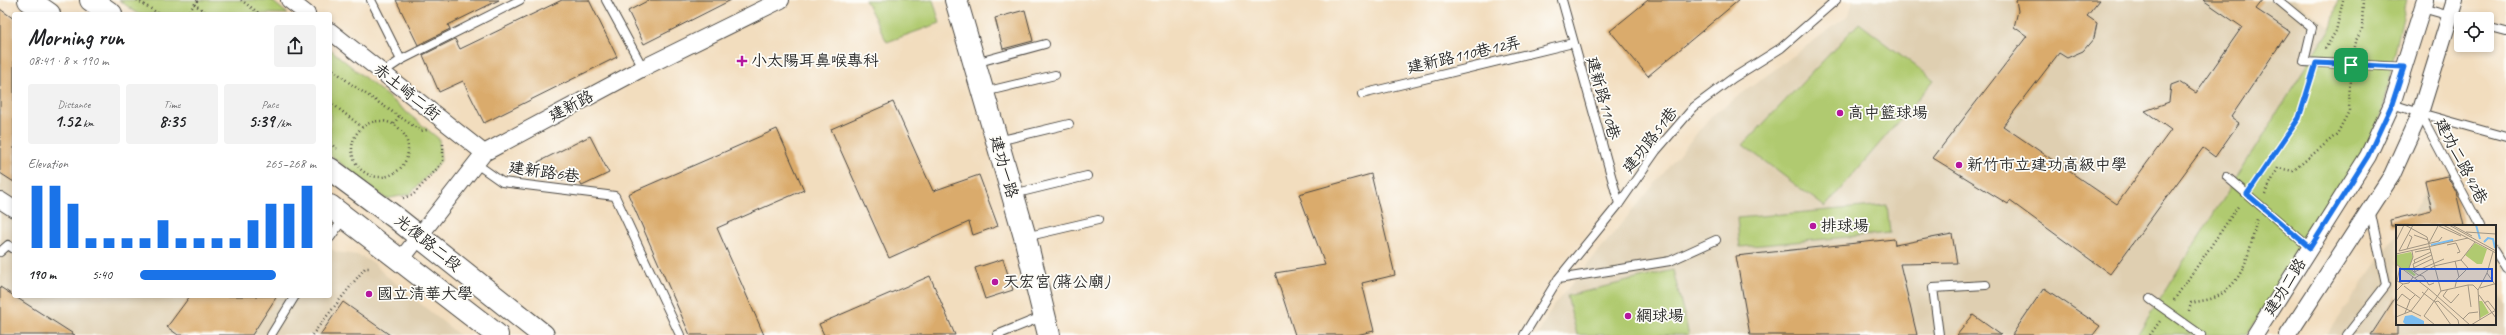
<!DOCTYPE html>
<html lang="en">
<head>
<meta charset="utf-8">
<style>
	:root { --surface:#fff; --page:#f2f2f2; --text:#202124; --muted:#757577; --accent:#1a73e8 }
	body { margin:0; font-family:Caveat,"LXGW WenKai TC",sans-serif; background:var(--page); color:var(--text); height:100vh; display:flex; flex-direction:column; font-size:15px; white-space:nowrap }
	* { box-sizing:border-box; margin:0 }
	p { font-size:13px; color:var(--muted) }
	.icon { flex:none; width:22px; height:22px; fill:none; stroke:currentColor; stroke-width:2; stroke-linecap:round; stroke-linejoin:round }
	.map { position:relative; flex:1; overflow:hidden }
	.sheet { position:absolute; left:12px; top:12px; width:320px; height:286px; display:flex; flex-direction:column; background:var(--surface); border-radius:4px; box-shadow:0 2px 6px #0003 }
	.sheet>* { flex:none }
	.controls { position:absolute; left:2454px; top:12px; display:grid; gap:8px }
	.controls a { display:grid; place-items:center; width:40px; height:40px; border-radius:4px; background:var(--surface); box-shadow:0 2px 6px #0003; font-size:20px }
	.pin { position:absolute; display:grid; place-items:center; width:34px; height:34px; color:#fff; margin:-17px; border-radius:8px; box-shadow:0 2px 6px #0006 }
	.round { display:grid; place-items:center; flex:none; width:42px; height:42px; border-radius:4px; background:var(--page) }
	.overview { display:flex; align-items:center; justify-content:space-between; height:68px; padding:0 16px }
	h1 { font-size:22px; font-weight:700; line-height:30px }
	.stats { display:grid; grid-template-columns:repeat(3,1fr); gap:6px; height:68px; padding:4px 16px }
	.stats div { display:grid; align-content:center; border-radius:4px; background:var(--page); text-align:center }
	.stats b { font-size:17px; font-weight:700 }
	.stats small { font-size:11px; font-weight:400 }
	.stats p { font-size:11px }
	.chart { height:112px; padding:8px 16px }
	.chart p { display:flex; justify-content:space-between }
	.chart svg { width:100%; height:72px; margin-top:4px; stroke:var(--accent); stroke-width:6 }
	ul { padding:0 16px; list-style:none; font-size:13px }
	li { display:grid; grid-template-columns:64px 48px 1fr; align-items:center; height:30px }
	li i { height:10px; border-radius:5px; background:var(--accent) }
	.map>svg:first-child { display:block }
	.built { fill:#dfcfb1 }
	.green { fill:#b0ca70; stroke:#6e7a4e }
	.building { fill:#daab6c }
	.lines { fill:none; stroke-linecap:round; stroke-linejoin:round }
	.lane-casing { stroke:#494641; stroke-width:10 }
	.street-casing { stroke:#494641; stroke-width:18 }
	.secondary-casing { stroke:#494641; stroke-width:24 }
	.path { stroke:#494641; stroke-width:2.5; stroke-dasharray:1 3; stroke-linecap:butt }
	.lane { stroke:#fff; stroke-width:8 }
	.street { stroke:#fff; stroke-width:16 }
	.secondary { stroke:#fff; stroke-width:22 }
	.route-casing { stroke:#fff; stroke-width:8 }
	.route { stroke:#1a73e8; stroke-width:5 }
	.poi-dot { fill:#b5179e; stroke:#fdfcf7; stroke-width:1.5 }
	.labels { text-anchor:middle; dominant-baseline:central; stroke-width:3.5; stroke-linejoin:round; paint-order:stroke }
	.street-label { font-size:16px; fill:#2b2b2b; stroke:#fdfcf7 }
	.poi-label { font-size:16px; fill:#2b2b2b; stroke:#fdfcf7; text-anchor:start }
	.inset-river { fill:none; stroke:#7bbdf0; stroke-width:2 }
	.inset-road { fill:none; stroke:#a29683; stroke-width:1 }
	.view { fill:#1d4ed8; fill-opacity:0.15; stroke:#1d4ed8; stroke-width:2 }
	.inset-edge { fill:none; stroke:#2b2b2b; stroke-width:2 }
</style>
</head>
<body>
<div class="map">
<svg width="2506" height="335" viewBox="0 0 2506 335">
	<rect width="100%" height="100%" fill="#fdfcf7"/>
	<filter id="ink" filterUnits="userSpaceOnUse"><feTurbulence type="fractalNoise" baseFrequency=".025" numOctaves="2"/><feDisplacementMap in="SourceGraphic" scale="8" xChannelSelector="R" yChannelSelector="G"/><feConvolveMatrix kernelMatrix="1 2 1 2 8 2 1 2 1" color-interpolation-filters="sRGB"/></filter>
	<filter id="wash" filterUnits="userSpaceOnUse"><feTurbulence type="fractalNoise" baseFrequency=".012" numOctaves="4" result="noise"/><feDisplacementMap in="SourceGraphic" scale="16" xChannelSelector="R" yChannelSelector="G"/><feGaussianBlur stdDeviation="0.9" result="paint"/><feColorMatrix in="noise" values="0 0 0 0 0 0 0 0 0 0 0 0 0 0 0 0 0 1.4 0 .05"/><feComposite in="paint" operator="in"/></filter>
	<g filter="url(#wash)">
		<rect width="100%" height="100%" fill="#f2ddbe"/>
		<path class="built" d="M1853,0H2295L2331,28L2144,335H1538L1553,306L1711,116L1849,15Z
			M0,17L14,28V296H330V248L336,252L358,255L374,263L383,273L459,335H0Z
			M2425,194L2440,195L2458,226H2403Z
			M2397,234V324H2495V288L2506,306V335H2327Z"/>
		<path class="green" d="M119,0H271L288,14H138Z
			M865,0H933L940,23L887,42Z
			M2338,0H2407L2374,143L2246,335H2137L2331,28Z
			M1859,23L1934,80L1825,207L1743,145Z
			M330,49L439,139L441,161L410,194L386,199L330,155Z
			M1887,205L1890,233L1740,247L1737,218Z
			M1673,270L1689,335H1577L1567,296Z"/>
		<g id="blocks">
			<path class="building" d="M396,0H499L448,25L450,29L418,45Z
				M562,0H589L617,57L484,123L463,81L439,92L423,55L455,39L460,49Z
				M649,0H731L644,44L628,11Z
				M1648,0H1739L1648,76L1610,31Z
				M2016,0H2100L2087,16L2097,23L2094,38L2083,51L2067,58L2059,53L2003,126L2117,204L2171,130L2145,111L2169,102L2171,85L2179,82L2196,93L2242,27L2203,0H2263L2256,9L2289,31L2231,117L2239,123L2215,157L2203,148L2110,274L2010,201L2008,204L1933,158L2027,36L2014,27L2018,11Z
				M0,9L14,19V182L0,173Z
				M1025,10L1033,41L1003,49L995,18Z
				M893,102L933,191L979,175L998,226L973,235L969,222L889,258L831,129Z
				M777,129L804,190L717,228L764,335H690L628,194Z
				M590,136L609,173L582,186L574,174L562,180L557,170L545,176L538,162Z
				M1371,174L1395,275L1362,283L1374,331L1356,335H1295L1275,273L1325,265L1299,194Z
				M2447,176L2456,192L2464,226H2391L2390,220L2432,210L2425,181Z
				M1952,234L1957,263L1900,264L1917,335H1750L1736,256L1894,239L1895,245Z
				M1003,259L1013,290L985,299L975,268Z
				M930,276L955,335H824L819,324Z
				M0,287L75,335H0Z
				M2044,288L2100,326L2093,335H2012Z
				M2397,295V335H2371Z
				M190,296H277L252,335H178L167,327Z
				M343,302L390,335H320Z
				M1973,315L2001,335H1957Z"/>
		</g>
	</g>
	<g filter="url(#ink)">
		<use href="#blocks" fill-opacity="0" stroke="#494641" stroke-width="1"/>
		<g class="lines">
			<g class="lane-casing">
				<path id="lane" d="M371,0L401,60
					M606,0L643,68
					M1562,0L1619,204
					M2278,0L2312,28L2304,62L2404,67
					M2422,8L2461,19
					M2487,27L2506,32
					M975,63L1045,44
					M383,72L401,60L520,0
					M984,92L1055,75
					M1362,94L1573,43
					M2392,104L2420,113L2480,226
					M2420,113L2506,137
					M998,141L1069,124
					M475,163L502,182L615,196L680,335
					M2227,177L2310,248
					M1013,194L1087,176
					M1025,237L1098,220
					M330,238L344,218
					M2495,251L2506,269
					M0,252L8,245L14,249
					M1558,279L1670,261L1716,240
					M2150,299L2201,335
					M271,335L295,296
					M997,335L1044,316
					M1524,335L1558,279L1619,204L1656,151L1694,107L1733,78L1781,48L1836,0
					M1939,335L1933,288L1986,285
					M2347,335L2386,285L2370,209"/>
			</g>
			<g class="street-casing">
				<path id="street" d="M289,0L307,14
					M330,31L484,153
					M0,200L14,209
					M400,261L484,153L643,68L781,0
					M2255,335L2368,156L2392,104L2425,0
					M2288,335L2392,175L2420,113L2455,0"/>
			</g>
			<g class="secondary-casing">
				<path id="secondary" d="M29,0L49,14
					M91,0L111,14
					M956,0L1025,237L1049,335
					M330,169L396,218L543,335
					M330,206L497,335"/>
			</g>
			<path class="path" d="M137,0L159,14
				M241,0L260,14
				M194,4L208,14
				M187,14L198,0
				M2325,49L2336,31L2343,0
				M2353,51L2355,42L2362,30L2363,0
				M330,67L351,84L421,131L427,130
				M330,102L362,127
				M352 149a28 28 0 1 1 56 0a28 28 0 1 1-56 0Z
				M394,124L399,116
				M330,143L337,149
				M2254,184L2299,118L2312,76
				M2265,194L2278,168L2293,171L2337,134L2349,111L2350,78
				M403,198L413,195L443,162V143
				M2174,300L2239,205
				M2189,311L2191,303C2199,301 2211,300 2218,296C2246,280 2250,248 2257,219
				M312,335L365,268H370
				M2150,335L2160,321"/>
			<use href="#lane" class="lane"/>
			<use href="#street" class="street"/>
			<use href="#secondary" class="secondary"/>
		</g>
	</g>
	<g class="lines" filter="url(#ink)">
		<g class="route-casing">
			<path id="route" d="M2316,63L2404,67L2392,104L2368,156L2310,248L2247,194L2299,118Z"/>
		</g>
		<use href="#route" class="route"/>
	</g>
	<g class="poi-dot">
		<path d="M740 55h4v4h4v4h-4v4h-4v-4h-4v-4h4z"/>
		<circle cx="1840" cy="113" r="4"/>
		<circle cx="1959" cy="165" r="4"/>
		<circle cx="1813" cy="226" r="4"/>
		<circle cx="995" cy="282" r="4"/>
		<circle cx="369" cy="294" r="4"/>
		<circle cx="1628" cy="316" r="4"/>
	</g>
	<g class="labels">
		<g class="street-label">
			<text transform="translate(1464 55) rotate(-13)">建新路110巷12弄</text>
			<text transform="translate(407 92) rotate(39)">赤土崎二街</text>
			<text transform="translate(1603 98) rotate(74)">建新路110巷</text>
			<text transform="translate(571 106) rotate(-28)">建新路</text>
			<text transform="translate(1650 140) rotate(-52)">建功路51巷</text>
			<text transform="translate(2461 161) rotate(62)">建功二路42巷</text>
			<text transform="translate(1004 167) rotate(74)">建功一路</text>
			<text transform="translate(544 172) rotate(8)">建新路6巷</text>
			<text transform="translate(428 243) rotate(39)">光復路二段</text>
			<text transform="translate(2285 287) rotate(-58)">建功二路</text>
		</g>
		<g class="poi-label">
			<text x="751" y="61">小太陽耳鼻喉專科</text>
			<text x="1848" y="113">高中籃球場</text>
			<text x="1967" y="165">新竹市立建功高級中學</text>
			<text x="1821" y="226">排球場</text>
			<text x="1003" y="282">天宏宮(蔣公廟)</text>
			<text x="377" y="294">國立清華大學</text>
			<text x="1636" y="316">網球場</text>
		</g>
	</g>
	<g transform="translate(2396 225)">
		<rect width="100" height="100" fill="#f2ddbe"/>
		<path d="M79,18L91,24L86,39H81L69,30ZM15,27L17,32L13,43L20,50L18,51L0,39V30ZM83,76H86L93,88L84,93Z" fill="#b0ca70"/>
		<path d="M16,90L28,96V100H10L7,97L9,91Z" fill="#7bbdf0"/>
		<path class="inset-river" d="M80,0L84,14M88,17L92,13L97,14L99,23M35,20L57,15"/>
		<path class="inset-road" d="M9,0L31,12L45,66M47,0L100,28M53,0L100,26M56,0L76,11M43,1L65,11M70,7L100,9M18,10L32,15M0,16L8,0M33,18L42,1M51,20L60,18L64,27L61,28M11,24L16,12L13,10M3,26L43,16L46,12M3,26L17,0M16,26L17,32L13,43L22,50M19,27L34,24M0,29L72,13M59,36L63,52M19,38L18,35L35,27M0,39L33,64L74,100M4,42L1,56L7,59M18,43L17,39L36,30M19,46L17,43L36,34M18,47L48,34M91,48L100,61M22,50L27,51L33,60L38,58M19,53L38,41L65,35L79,17M72,60L75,82M8,61L25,74M59,62L61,54L72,43L65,35M84,63L98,59M52,64L47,71L55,78L63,69M0,66L7,59L13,58L17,52M26,67L39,77L55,100M83,70L100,93M0,77L6,69L14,75L19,70M39,77L42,76L62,95L63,100M88,78L92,76L99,85M0,79L25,91M9,88L14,75M0,92L15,86L32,64M67,94L73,88L82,87M84,95L82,65L91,48L97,27M39,100L28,91L45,66L72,60H77L82,65M75,100L100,85"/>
		<path class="view" d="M4,44H96V56H4Z"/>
		<rect width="100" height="100" class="inset-edge"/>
	</g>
</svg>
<div class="controls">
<a><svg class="icon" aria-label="locate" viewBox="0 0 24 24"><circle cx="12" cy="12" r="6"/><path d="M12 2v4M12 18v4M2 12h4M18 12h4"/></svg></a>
</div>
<div class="pin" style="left:2351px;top:65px;background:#1e9e55"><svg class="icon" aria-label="arrive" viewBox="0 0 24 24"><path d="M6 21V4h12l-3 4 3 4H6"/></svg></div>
<section class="sheet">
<div class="overview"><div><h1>Morning run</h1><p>08:41 · 8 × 190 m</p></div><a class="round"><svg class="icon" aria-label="share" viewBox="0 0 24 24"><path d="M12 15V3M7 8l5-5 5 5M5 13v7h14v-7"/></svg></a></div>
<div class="stats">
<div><p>Distance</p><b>1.52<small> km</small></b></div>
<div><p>Time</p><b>8:35</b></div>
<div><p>Pace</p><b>5:39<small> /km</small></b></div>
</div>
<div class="chart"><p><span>Elevation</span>265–268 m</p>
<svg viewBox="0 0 160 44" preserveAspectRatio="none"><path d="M5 44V6M15 44V6M25 44V17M35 44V38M45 44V38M55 44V38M65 44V38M75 44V27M85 44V38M95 44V38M105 44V38M115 44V38M125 44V27M135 44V17M145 44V17M155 44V6"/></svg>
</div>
<ul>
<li><b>190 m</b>5:40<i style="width:77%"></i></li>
</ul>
</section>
</div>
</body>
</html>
